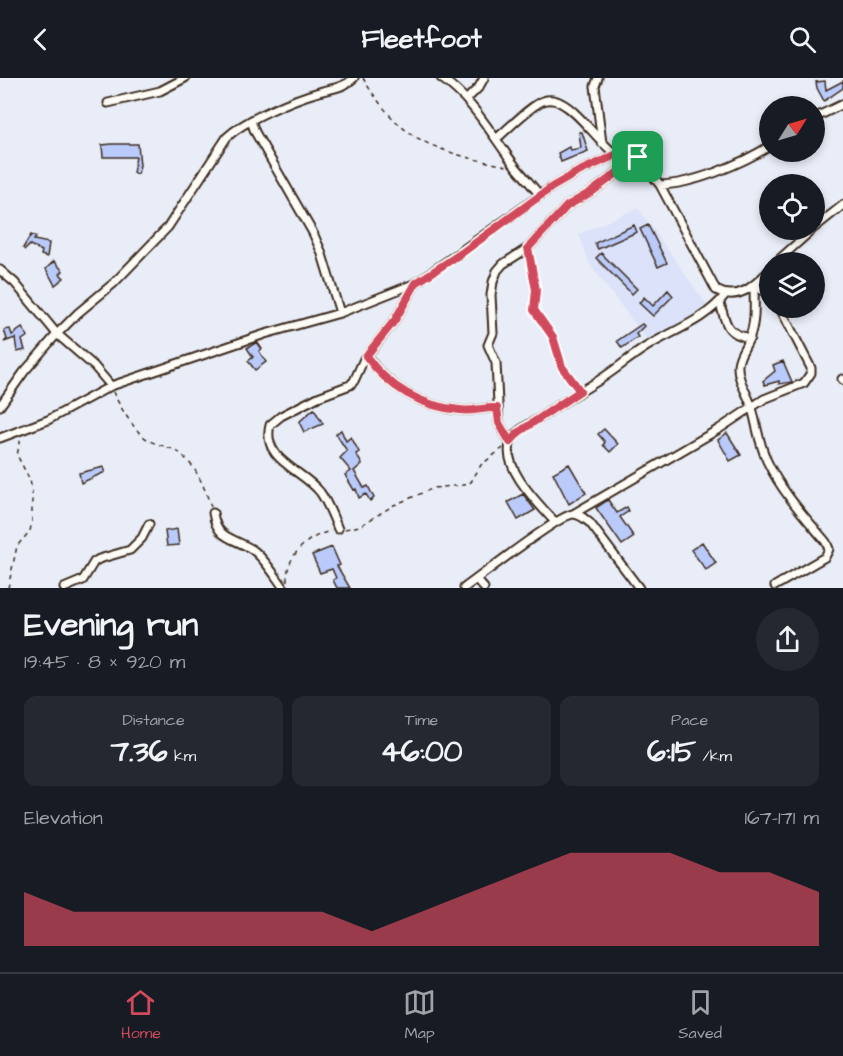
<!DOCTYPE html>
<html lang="en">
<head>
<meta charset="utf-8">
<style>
	:root { --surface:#171b24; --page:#242831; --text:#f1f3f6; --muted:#9ea1a6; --line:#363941; --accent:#d1495b }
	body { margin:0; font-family:"Architects Daughter",sans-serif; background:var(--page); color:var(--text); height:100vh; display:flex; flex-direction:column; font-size:22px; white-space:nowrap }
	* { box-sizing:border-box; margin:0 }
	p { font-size:20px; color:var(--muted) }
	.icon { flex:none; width:33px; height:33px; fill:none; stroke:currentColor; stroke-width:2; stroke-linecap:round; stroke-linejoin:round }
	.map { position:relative; height:510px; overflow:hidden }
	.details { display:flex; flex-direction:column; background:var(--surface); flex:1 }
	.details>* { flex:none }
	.needle { width:39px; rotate:53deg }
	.fabs { position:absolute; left:759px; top:18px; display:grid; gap:12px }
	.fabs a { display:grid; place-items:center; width:66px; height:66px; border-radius:50%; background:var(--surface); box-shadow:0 3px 9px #0003; font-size:30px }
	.pin { position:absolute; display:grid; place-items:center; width:51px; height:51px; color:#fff; margin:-26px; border-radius:12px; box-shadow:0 3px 9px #0006 }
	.round { display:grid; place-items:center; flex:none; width:63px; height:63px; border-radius:32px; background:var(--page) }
	.summary { display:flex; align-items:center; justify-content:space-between; height:102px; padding:0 24px }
	h1 { font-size:33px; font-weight:700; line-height:45px }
	.figures { display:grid; grid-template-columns:repeat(3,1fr); gap:9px; height:102px; padding:6px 24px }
	.figures div { display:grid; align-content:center; border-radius:12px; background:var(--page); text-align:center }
	.figures b { font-size:30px; font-weight:700 }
	.figures small { font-size:16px; font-weight:400 }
	.figures p { font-size:16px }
	.chart { height:168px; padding:12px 24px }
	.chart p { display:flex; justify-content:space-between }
	.chart svg { width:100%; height:108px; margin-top:6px; fill:var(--accent); opacity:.7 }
	header { display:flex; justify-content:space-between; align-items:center; height:78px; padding:0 24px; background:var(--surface); font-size:27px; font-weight:700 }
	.tab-bar { display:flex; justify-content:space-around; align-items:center; height:84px; border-top:2px solid var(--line); background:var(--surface); font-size:16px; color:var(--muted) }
	.tab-bar a { display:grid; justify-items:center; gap:3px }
	.tab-bar .selected { color:var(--accent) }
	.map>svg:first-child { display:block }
	.built { fill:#dbe2f9 }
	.building { fill:#bacafb; stroke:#3b2a1e; stroke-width:1.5 }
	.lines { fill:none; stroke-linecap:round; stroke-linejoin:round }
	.street-casing { stroke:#3b2a1e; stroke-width:11 }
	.path { stroke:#3b2a1e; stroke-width:1.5; stroke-dasharray:4.5 4.5; stroke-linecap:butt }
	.street { stroke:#fdfcf7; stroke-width:7 }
	.route-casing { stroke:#fff; stroke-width:12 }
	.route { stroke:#d1495b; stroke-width:8 }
</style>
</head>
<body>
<header><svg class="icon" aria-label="back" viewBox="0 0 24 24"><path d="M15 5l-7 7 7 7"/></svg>Fleetfoot<svg class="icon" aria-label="search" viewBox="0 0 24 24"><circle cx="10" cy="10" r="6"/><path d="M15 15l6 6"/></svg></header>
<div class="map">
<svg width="843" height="510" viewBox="0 0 843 510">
	<rect width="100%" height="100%" fill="#e9edf8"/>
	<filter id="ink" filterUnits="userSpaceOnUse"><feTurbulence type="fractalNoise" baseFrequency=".0167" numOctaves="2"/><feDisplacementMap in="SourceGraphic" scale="12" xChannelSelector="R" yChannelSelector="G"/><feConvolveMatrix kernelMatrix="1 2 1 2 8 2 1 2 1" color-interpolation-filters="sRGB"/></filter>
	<g filter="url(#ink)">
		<path class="built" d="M638,130L707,227L651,267L590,187L579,156Z"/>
		<path class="building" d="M825,3L826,12L843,3V10L824,23L817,10L816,4Z
			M579,54H582L588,73L561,84L558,75L569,69L571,72L581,70Z
			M112,66H138L140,87L138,96L133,95L136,79H103L102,67Z
			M634,147L637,154L598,171L595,165Z
			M648,147L667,185L658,189L640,151Z
			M31,157L36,159L34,162L49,165L47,179L41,177L42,173L30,167L25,172L23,170Z
			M601,175L637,211L632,216L596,180Z
			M54,183L63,193L60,196L64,200L55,207L46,191Z
			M668,212L673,218L653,238L639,225L644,219L653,228Z
			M642,246L644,248L636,256L638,259L622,270L617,263Z
			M22,250L28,258L22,262L25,272L17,274L15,260L4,264L7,261L4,252L10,251L12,257Z
			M257,264L262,271L259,273L266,284L255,292L248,283L253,279L247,270Z
			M783,283L792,304L779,306V303L765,307L763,303L775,293L773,287Z
			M314,331L323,346L304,354L299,344Z
			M604,351L618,366L610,374L603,367L605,364L598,356Z
			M341,352L346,363L351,359L359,374L356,376L362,386L354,393L364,410L368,408L374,420L370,423L366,416L359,420L356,411L354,412L345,397L351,393L340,380L347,373L336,356Z
			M727,355L741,377L730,383L718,362Z
			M569,386L586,415L569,426L553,395Z
			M104,389L105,394L81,405L79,395Z
			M523,416L535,432L518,442L508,424Z
			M608,422L617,435L627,429L629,433L620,439L634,459L622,467L596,430Z
			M177,451L179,467L167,468L165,453Z
			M702,464L716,485L706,492L691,472Z
			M332,469L340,487L337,488L350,510H337L333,502L336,500L332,491L320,495L312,477Z"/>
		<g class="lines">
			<g class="street-casing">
				<path id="street" d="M441,0C474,22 492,58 516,89C524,98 532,108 540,117
					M598,0L595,8L602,65
					M466,22L479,9L484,0
					M108,25L160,13L185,0
					M814,40L843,26
					M251,43L255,54L313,155L321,173L340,235
					M496,61C507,52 531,27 543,23C549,21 556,22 561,25C579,34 597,62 615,76
					M660,107C694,106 741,86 770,68
					M814,150L843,127
					M776,184L812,152
					M0,192L15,205L57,256L94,288L111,308
					M757,205L754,208C754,224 756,242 750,258C747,268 739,275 738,287C737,302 748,316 752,330C757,348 759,366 767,383C781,413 805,439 826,464L829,471L825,479L775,508
					M754,208L770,216
					M720,225C726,246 726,256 750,260
					M367,278C388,309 422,329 460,332C473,334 484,329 497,330
					M842,301L843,302
					M0,328L24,294L57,256L78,235L114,205L168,149L227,59C246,41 294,21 319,14C333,10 343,10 354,0
					M0,360L48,342L111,308L265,256L340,235L416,205L552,109L578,94L622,74L632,75L638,79L660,107L716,212C738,224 754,208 770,192
					M510,364L499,345L496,285L488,267L493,255L491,217L493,204L497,193L503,186L528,170L567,128L593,113L638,79
					M213,435C217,462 233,459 253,472C265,481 275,498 284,510
					M573,436L719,351L764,321L804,305L811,295V290L780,230
					M555,444C539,426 500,389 511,363C515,352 534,344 543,338C559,326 576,317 593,306C612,295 627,281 646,269C672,253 706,242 725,217
					M338,451C333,439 328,425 320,414C303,392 261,382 270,347L281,338L318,319L350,307L354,303L364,281L395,242L416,205
					M476,501L484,510
					M64,510L83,502L94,484L99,481L130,472L142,460L149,446
					M464,510C481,498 559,437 573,436C580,436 585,441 590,445L639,510"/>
			</g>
			<path class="path" d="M363,0C374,19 390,40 407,53C433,73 476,82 507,88
				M529,179L536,212L534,232L553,259L560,284L576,308
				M113,314C120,329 136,356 150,363C162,369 175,369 184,379C198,392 205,411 211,429
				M345,451L360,448L394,427L434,410L463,407L471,404L481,387L503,370
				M287,503C286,477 308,458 331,453
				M8,510L17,468L30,453L32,444V413L30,402L17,377L21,360"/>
			<use href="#street" class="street"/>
		</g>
	</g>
	<g class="lines" filter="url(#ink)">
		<g class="route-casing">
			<path id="route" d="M622,74L632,75L638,79L593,113L567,128L528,170L536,212L534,232L553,259L562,289L580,313L519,354L510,364L499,345L497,330C484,329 473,334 460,332C422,329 388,309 366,278L395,242L416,205L463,174L552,109L578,94Z"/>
		</g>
		<use href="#route" class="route"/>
	</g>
</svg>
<div class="fabs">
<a><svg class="needle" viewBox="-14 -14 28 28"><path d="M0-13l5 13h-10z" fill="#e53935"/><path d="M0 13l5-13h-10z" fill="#9ea1a6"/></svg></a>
<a><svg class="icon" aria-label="locate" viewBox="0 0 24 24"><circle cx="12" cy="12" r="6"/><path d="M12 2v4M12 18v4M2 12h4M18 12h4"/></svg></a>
<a><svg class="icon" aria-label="layers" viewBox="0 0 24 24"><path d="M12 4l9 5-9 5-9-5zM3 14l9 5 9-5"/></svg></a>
</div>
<div class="pin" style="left:638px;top:79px;background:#1e9e55"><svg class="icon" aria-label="arrive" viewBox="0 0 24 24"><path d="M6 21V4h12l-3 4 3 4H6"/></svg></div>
</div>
<section class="details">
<div class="summary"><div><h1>Evening run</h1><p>19:45 · 8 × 920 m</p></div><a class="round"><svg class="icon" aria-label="share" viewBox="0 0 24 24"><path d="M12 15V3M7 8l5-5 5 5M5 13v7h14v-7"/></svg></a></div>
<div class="figures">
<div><p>Distance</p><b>7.36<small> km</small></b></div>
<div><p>Time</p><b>46:00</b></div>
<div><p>Pace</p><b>6:15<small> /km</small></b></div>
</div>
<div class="chart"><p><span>Elevation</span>167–171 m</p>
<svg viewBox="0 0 160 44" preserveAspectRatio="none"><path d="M0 44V22L10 30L20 30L30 30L40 30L50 30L60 30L70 38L80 30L90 22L100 14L110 6L120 6L130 6L140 14L150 14L160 22V44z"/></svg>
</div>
</section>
<nav class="tab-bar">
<a class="selected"><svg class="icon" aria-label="home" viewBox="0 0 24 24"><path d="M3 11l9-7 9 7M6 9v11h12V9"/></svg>Home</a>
<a><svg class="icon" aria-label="map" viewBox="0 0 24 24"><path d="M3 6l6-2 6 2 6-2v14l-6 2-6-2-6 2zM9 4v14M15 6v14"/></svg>Map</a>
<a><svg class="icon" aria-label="saved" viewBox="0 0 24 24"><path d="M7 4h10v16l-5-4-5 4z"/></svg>Saved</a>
</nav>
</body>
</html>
